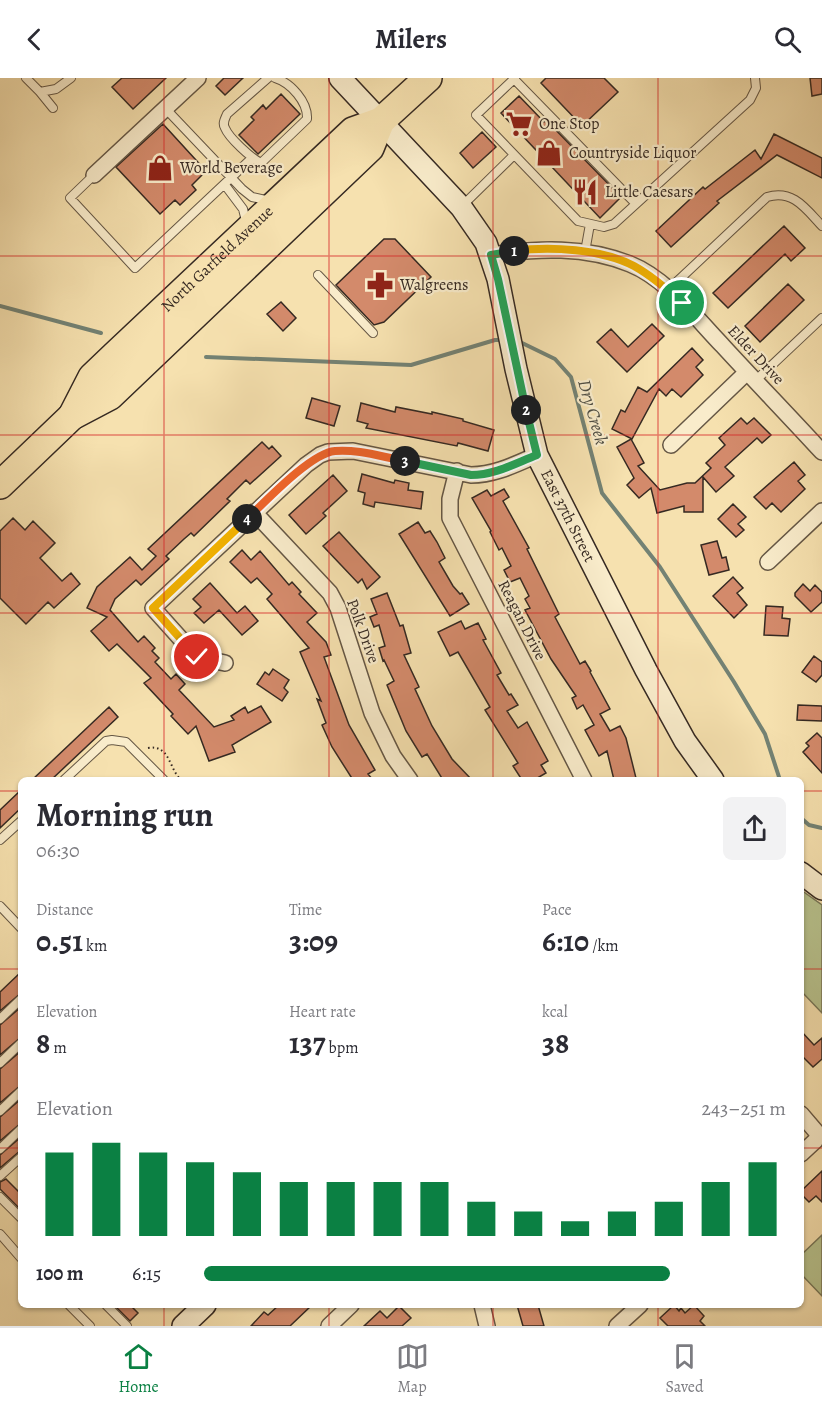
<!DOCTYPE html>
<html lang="en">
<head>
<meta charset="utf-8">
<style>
	:root { --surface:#fff; --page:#f2f2f3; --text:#2b2b33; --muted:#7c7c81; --line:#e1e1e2; --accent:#0b8043 }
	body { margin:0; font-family:Alegreya,serif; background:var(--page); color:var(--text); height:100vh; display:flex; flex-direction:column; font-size:22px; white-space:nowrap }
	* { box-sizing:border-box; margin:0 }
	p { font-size:20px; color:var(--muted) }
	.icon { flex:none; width:33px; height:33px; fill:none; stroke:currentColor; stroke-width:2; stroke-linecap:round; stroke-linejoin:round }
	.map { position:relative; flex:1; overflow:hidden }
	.sheet { position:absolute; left:18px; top:699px; width:786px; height:531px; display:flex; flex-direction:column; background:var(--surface); border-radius:9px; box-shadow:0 2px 4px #0004 }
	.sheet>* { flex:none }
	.pin { position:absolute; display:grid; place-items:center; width:51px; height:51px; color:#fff; margin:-26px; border:3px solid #fff; border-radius:50%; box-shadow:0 2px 6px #0007 }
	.km { position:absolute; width:30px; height:30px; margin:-15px; border-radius:50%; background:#222; color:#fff; font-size:16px; line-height:30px; text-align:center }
	.round { display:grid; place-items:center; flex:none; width:63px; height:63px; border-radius:9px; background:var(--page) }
	.head { display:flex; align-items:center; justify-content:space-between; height:102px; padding:0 18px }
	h1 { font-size:33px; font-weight:600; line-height:45px }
	.stats { display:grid; grid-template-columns:repeat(3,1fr); gap:9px; height:102px; padding:6px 18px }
	.stats div { display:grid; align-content:center }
	.stats b { font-size:30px; font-weight:600 }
	.stats small { font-size:16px; font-weight:400 }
	.stats p { font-size:16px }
	.chart { height:168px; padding:12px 18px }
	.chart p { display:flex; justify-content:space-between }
	.chart svg { width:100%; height:108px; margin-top:6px; stroke:var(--accent); stroke-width:6 }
	ul { padding:0 18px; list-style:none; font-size:20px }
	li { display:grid; grid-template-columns:96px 72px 1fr; align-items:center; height:45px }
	li i { height:15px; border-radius:8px; background:var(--accent) }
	header { display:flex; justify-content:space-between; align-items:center; height:78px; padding:0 18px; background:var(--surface); font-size:27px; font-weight:600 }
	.tabs { display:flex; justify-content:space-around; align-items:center; height:84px; border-top:2px solid var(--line); background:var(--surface); font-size:16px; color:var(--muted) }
	.tabs a { display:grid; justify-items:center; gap:3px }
	.tabs .current { color:var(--accent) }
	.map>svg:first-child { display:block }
	.green { fill:#b8c38e; stroke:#767658; stroke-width:1.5 }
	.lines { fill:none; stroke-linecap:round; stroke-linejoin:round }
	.stream { stroke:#738274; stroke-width:4 }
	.building { fill:#d38a6b; stroke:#352922; stroke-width:1.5 }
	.lane-casing { stroke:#655745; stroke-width:10 }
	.street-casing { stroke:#655745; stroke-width:18 }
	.secondary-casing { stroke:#352922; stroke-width:24 }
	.highway-casing { stroke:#352922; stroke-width:30 }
	.path { stroke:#352922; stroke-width:2; stroke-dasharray:1.5 3; stroke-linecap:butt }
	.lane { stroke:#f9eccb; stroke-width:8 }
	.street { stroke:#f9eccb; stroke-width:15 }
	.secondary { stroke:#f9eccb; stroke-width:21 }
	.highway { stroke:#f6e1af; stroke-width:27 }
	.split-1-casing { stroke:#fff; stroke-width:12 }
	.split-2-casing { stroke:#fff; stroke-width:12 }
	.split-3-casing { stroke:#fff; stroke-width:12 }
	.split-4-casing { stroke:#fff; stroke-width:12 }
	.split-5-casing { stroke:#fff; stroke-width:12 }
	.split-1 { stroke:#f5b400; stroke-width:8 }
	.split-2 { stroke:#22a559; stroke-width:8 }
	.split-3 { stroke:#22a559; stroke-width:8 }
	.split-4 { stroke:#f0652b; stroke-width:8 }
	.split-5 { stroke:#f5b400; stroke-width:8 }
	.grid { fill:none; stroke:#d62828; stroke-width:1.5; stroke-opacity:0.55 }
	.labels { text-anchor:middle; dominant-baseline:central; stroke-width:4.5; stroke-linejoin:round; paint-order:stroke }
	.poi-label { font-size:16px; fill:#352922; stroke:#f9eccb; text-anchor:start }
	.street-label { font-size:16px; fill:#352922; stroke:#f9eccb }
	.water-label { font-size:18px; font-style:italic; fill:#4f4e44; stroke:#f9eccb }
</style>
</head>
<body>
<header><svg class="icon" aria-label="back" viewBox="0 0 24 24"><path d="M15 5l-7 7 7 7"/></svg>Milers<svg class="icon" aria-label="search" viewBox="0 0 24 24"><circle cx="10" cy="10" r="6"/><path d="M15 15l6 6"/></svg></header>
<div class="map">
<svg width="822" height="1248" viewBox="0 0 822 1248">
	<rect width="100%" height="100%" fill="#f6e1af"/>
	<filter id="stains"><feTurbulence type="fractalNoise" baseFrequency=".00333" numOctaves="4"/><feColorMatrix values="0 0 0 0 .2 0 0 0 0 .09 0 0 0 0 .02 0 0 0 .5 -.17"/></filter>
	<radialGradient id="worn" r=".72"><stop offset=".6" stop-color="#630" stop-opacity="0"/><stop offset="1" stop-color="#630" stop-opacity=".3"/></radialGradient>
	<path class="green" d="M801,812L822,827V935L801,913Z
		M822,1157V1218L801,1196V1177Z"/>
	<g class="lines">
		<path class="stream" d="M0,228L101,255
			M518,263L555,281L571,299L602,415L660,489L734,604L765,656L780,702
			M206,279L411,287L495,262H505
			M801,740L809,747L822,750"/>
	</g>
	<path class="building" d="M122,0H166L133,31L112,9Z
		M224,0H243L225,17L216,8Z
		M546,0H604L618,14L582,48L541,5Z
		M810,0H822V16L812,18Z
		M281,16L300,36L258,76L239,57L254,42L251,39L263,27L266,31Z
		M519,18L544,44L546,42L621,119L600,140L501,35Z
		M163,46L206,93L192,107L196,112L180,127L175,122L160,136L116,89Z
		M482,54L496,69L473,90L460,75Z
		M774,56L822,80V100L777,77L717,123L719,125L671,169L656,153L703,109L705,111L755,72L761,81Z
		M784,148L805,170L791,183L785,176L728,230L713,215Z
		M384,161H395L431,199L384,244L374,247L336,207Z
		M788,206L804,222L760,264L745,248Z
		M281,224L296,240L283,253L267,236Z
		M652,246L664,258L627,294L597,264L611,251L628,269Z
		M692,270L703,282L696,289L703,297L681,319L672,311L666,318L659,311L632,361L612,351L621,332L625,334L638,309L647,314Z
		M312,320L340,328L334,348L306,340Z
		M361,325L395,334L396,329L432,336V334L463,341V343L494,352L488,373L458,365L457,368L366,350L368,346L357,343Z
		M741,340L747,346L754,340L771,357L762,365L757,360L725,389L734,398L716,414L703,399V434H684V428L657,435L651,410L639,420L627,407L634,400L617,369L631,361L644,385L638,388L660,412L687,405H695L711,390L706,385L725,367L719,360Z
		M262,364L269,371L272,368L281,378L250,406L246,402L227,421L230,423L194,458L191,455L184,461L166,478L169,481L141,507L136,502L115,521L110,532L138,564L144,558L155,570L152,573L159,580L155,584L171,601L176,596L185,606L179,612L214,649L234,642L231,638L245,629L248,635L261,628L271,644L232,667L235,674L209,683L196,648L188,656L171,638L173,636L144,605L151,600L117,566L109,573L91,553L107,539L87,530L97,509L130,479L142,492L156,478L148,471Z
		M794,384L805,397L798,403L805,411L781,434L772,425L766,431L754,419Z
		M362,396L394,405L395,402L409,405L408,412L423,414L421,431L375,424L374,429L363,426L365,415L358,413Z
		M333,397L347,413L323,435L326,438L306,456L289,437Z
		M504,411L509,419L503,423L529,470L527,471L559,536L555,539L580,586L585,583L591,593L590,594L610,631L600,636L610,653L620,648L626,660L636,700L614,702L607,673L599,678L585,652L594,647L583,627L577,631L572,620L576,618L551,581L525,532L530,530L525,521L529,518L520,500L510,504L504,492L511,488L502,470L499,472L490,454L491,453L472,420L487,412L491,418Z
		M733,426L746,439L738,446L744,452L736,459L718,441Z
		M13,440L25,452L33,443L55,465L40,480L62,503L71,495L80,506L54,530L48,524L26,546L0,520V453Z
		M418,444L425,455L430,453L437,464L445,480L439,484L453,508L460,516L462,515L469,526L450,538L399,456Z
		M339,454L380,499L367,511L362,501L358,505L323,468Z
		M717,463L722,480L726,479L729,492L709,497L701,467Z
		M242,472L251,482L260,473L289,507L292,504L301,514L299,516L317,535L307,544L326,564L331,577L324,579L349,647L375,692L368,696L373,702H353L332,669L322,647L326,645L317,621L321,623L300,574L309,570L267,521L272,516L257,500L251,505L230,484Z
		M733,499L743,510L737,515L747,527L734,540L713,518Z
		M210,505L237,535L245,528L258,543L242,557L219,532L204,545L194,535L201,529L193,521Z
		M803,506L810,513L815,507L822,514V524L811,534L795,518V515Z
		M387,515L400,548L403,547L411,575L404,577L419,609L415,611L432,648L452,681L472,702H443L427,676L422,679L406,653L387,607L394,603L384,582L383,583L379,570L385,568L379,547L374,549L370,539L377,536L371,521Z
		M766,528L783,529L782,540L790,541L788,558L764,557Z
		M461,543L465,551L478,545L486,561L483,562L501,595L497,597L509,617L511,616L518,627L507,633L518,650L527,644L548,683L541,687L546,695L534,702H522L513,688L518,685L485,632L490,629L458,574L450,578L438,554Z
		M814,578L822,584V597L816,604L802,594Z
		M273,591L289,602L284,610L288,614L282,623L257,606L265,594L269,597Z
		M798,627L822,628V643L797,642Z
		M109,629L118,639L51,702H32Z
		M817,655L822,660V695L803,674L809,668L806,665Z
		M21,712V730L0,750V732Z
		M21,894V915L0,933V914Z
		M21,929V959L0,977V947Z
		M801,953L814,967L822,960V981L813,989L801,977Z
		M21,973V1007L0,1025V991Z
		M21,1021V1045L0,1063V1039Z
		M21,1059V1072L0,1090V1077Z
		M822,1093V1124L816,1118L809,1124L801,1116V1113Z
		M6,1101L21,1116V1132L0,1111V1104Z
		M114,1227H130L138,1235L130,1243Z
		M279,1227H312L290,1248H251L264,1234L268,1237Z
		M517,1227H538L544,1248H523Z
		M674,1227L679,1233L681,1230L685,1235L694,1227L704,1238L700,1243L705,1248H668L660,1240Z
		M399,1228L411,1240L402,1248H364L380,1233L387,1240Z"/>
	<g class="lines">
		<g class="lane-casing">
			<path id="lane" d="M26,0L40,14L56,11L71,0
				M268,0L227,36C225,41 222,45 225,50C229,60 251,80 261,85L307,41C308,24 291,5 275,0
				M513,0L635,125
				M515,0L476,37L578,143L604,149L614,146L750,22L756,10L755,0
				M40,14L53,30
				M165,30L242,111L252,119L270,123
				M94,97L70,120L135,190L252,80
				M225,107L243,131L247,147
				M462,128L514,77
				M585,174L590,146
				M318,197L373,255
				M668,212L767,119C793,111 806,131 822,148
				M755,303L822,240
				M64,702L106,663L112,662L126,664L164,702
				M0,762L21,743
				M0,828L21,850
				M0,941L21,921
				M0,985L21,965
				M0,1033L21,1013
				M0,1071L21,1051
				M0,1098L21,1079
				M0,1119L21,1140
				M0,1156L21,1180
				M69,1227L90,1248
				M106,1227L127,1248"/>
		</g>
		<g class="street-casing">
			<path id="street" d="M94,97L198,0
				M491,177C538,170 585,168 630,186C667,201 695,239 722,267C755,303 789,338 822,374
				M671,367L747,294
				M457,393L450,421V440L584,702
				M254,434L330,515L338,530L372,635L393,678L410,702
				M768,484L822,433
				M225,585L197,579L153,530L306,387L320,377L328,374L353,373L471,397C495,397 516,386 537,377
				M801,1036L819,1057L815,1063L801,1076
				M482,1227L487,1248
				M329,1248L351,1227
				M617,1248L640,1227"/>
		</g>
		<g class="secondary-casing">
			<g id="secondary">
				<path id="s1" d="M340,0L461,129L486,165L498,201L516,291L537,377L646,592L685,663L713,702"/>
				<path d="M801,795L822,811"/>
				<path d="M183,1248L205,1227"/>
			</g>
		</g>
		<g class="highway-casing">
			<g id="highway">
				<path id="s2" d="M72,338L92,299L114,278L353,53L381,43L428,0"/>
				<path d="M0,407L72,338L110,318L370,70L381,43"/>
			</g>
		</g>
		<path class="path" d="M148,670C170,666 169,691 181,702
			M257,702H266"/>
		<use href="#lane" class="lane"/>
		<use href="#street" class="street"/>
		<use href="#secondary" class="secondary"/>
		<use href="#highway" class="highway"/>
	</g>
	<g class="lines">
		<g class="split-1-casing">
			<path id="split-1" d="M514,173C550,168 602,171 634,188C652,198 667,211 682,225"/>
		</g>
		<g class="split-2-casing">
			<path id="split-2" d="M514,173L491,177L498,201L526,332"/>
		</g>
		<g class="split-3-casing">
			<path id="split-3" d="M405,383L471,397C495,397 516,385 537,377L526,332"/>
		</g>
		<g class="split-4-casing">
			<path id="split-4" d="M247,441C266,423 311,375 335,373C358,371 382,379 405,383"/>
		</g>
		<g class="split-5-casing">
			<path id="split-5" d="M197,579L153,530L247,441"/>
		</g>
		<use href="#split-1" class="split-1"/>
		<use href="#split-2" class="split-2"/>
		<use href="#split-3" class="split-3"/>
		<use href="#split-4" class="split-4"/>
		<use href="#split-5" class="split-5"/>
	</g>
	<path class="grid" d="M164,0V702M329,0V702M493,0V702M658,0V702M0,178H822M0,357H822M0,535H822M0,713H21M801,713H822M0,891H21M801,891H822M0,1070H21M801,1070H822M164,1227V1248M329,1227V1248M493,1227V1248M658,1227V1248"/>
	<defs>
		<g id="supermarket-bare" transform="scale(2.07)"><path d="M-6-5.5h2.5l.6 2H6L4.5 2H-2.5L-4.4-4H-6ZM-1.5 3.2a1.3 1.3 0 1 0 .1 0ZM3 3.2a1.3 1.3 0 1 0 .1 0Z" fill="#8f2418" stroke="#f9eccb" stroke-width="2.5" paint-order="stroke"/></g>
		<g id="shop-bare" transform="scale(2.07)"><path d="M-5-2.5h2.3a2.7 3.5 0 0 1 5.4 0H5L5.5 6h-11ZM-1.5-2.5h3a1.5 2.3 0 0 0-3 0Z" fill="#8f2418" stroke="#f9eccb" stroke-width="2.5" paint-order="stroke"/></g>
		<g id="restaurant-bare" transform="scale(2.07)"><path d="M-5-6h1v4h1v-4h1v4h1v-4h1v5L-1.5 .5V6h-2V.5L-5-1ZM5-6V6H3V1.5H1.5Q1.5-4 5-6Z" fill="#8f2418" stroke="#f9eccb" stroke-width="2.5" paint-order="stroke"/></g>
		<g id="pharmacy-bare" transform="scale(2.07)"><path d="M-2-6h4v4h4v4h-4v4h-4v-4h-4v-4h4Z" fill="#8f2418" stroke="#f9eccb" stroke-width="2.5" paint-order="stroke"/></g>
	</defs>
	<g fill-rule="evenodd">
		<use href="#supermarket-bare" x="519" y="46"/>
		<use href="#shop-bare" x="549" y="75"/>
		<use href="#shop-bare" x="160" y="90"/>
		<use href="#restaurant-bare" x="585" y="114"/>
		<use href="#pharmacy-bare" x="380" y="207"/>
	</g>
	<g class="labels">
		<g class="poi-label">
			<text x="539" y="46">One Stop</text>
			<text x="569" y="75">Countryside Liquor</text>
			<text x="180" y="90">World Beverage</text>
			<text x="605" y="114">Little Caesars</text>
			<text x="400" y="207">Walgreens</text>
		</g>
		<g class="street-label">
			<text stroke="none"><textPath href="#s2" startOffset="216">North Garfield Avenue</textPath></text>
			<text transform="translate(756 277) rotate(47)">Elder Drive</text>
			<text stroke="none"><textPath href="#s1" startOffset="507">East 37th Street</textPath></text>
			<text transform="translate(522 542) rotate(63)">Reagan Drive</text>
			<text transform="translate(363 553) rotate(70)">Polk Drive</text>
		</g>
		<g class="water-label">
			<text transform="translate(593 334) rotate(74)">Dry Creek</text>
		</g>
	</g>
	<rect width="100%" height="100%" filter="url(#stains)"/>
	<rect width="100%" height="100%" fill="url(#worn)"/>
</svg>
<div class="pin" style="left:682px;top:225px;background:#1e9e55"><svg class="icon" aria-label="arrive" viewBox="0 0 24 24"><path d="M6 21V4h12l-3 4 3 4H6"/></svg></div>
<div class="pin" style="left:197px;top:579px;background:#d93025"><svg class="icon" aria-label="check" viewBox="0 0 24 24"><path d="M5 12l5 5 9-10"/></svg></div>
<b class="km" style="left:514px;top:173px">1</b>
<b class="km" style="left:526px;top:332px">2</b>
<b class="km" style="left:405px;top:383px">3</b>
<b class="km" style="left:247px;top:441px">4</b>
<section class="sheet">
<div class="head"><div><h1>Morning run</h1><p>06:30</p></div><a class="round"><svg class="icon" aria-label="share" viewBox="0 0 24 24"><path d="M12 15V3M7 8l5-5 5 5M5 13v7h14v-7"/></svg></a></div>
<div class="stats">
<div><p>Distance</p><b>0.51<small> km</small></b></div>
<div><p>Time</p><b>3:09</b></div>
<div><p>Pace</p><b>6:10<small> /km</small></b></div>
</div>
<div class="stats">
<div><p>Elevation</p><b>8<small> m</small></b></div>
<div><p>Heart rate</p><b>137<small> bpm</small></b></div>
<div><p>kcal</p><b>38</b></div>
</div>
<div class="chart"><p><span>Elevation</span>243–251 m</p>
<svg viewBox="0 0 160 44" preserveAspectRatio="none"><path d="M5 44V10M15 44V6M25 44V10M35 44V14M45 44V18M55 44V22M65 44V22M75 44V22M85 44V22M95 44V30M105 44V34M115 44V38M125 44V34M135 44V30M145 44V22M155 44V14"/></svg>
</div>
<ul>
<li><b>100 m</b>6:15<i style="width:80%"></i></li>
</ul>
</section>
</div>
<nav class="tabs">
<a class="current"><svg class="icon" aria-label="home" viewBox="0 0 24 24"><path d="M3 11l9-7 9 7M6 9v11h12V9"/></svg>Home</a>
<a><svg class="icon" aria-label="map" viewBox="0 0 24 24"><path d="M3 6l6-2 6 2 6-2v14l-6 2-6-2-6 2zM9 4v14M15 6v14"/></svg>Map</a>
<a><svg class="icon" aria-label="saved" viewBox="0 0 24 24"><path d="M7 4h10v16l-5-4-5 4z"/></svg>Saved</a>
</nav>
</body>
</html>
